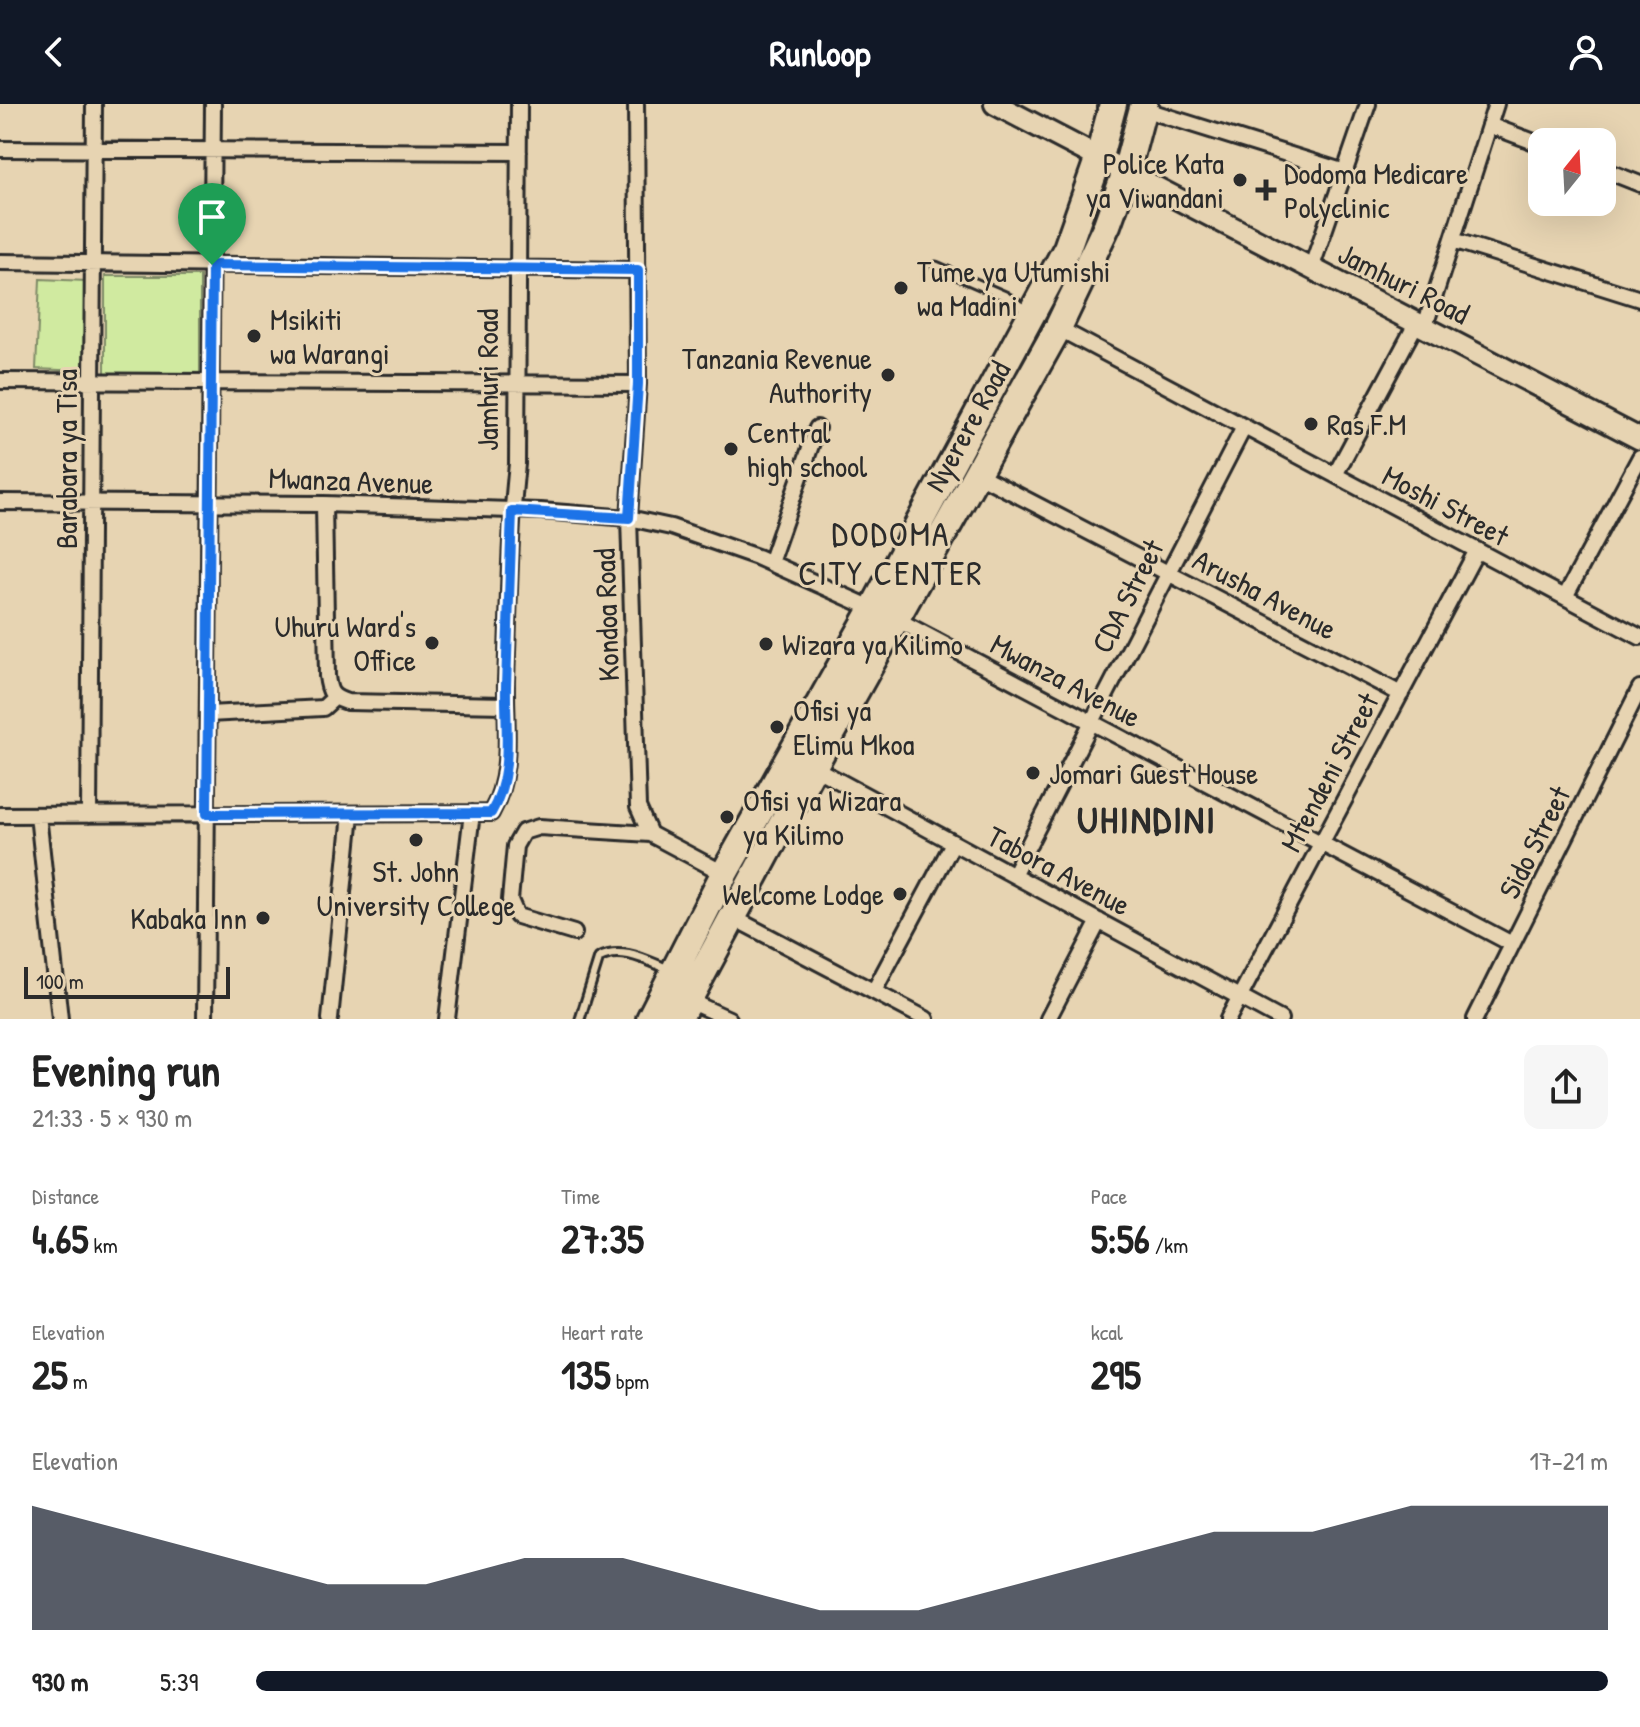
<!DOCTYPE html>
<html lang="en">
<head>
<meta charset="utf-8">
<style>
	:root { --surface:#fff; --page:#f6f6f6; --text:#222; --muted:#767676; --accent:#111827 }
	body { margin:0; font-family:"Patrick Hand",sans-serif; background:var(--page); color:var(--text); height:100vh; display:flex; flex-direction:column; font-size:30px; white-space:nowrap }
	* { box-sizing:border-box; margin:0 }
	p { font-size:26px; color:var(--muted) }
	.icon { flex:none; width:44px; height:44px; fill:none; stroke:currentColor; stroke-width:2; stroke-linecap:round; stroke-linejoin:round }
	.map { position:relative; height:915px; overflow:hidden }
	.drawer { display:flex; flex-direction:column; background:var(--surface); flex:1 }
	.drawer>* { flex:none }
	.needle { width:52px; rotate:18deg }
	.fabs { position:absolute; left:1528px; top:24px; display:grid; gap:16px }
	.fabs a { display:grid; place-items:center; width:88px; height:88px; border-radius:16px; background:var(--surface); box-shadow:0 8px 32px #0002; font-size:40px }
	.scale { position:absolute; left:24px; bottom:20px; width:206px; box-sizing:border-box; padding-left:8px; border:4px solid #2b2b2b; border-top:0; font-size:22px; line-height:28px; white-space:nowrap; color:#2b2b2b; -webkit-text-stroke:6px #e7d4b2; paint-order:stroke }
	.pin { position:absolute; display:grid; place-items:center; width:68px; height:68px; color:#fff; margin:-82px -34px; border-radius:50% 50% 50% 0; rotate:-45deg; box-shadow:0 0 8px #0007 }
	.pin .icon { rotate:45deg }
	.round { display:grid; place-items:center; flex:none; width:84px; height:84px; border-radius:16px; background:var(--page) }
	.overview { display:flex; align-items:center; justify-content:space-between; height:136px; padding:0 32px }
	h1 { font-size:44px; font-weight:700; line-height:60px }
	.stats { display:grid; grid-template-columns:repeat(3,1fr); gap:12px; height:136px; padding:8px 32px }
	.stats div { display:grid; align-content:center }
	.stats b { font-size:40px; font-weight:700 }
	.stats small { font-size:22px; font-weight:400 }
	.stats p { font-size:22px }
	.chart { height:224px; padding:16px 32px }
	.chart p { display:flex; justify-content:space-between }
	.chart svg { width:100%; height:144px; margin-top:8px; fill:var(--accent); opacity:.7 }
	ul { padding:0 32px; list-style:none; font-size:26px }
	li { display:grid; grid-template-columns:128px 96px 1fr; align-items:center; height:60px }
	li i { height:20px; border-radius:10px; background:var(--accent) }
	header { display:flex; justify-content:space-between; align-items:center; height:104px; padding:0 32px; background:var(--accent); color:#fff; font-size:36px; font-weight:700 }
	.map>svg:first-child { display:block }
	.green { fill:#d0eaa0; stroke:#7e8a66; stroke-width:2 }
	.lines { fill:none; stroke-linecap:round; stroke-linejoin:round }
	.lane-casing { stroke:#2b2b2b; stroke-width:13 }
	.street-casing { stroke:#2b2b2b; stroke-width:20 }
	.secondary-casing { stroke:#2b2b2b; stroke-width:26 }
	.highway-casing { stroke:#2b2b2b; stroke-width:32 }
	.lane { stroke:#e7d4b2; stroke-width:7 }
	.street { stroke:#e7d4b2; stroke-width:14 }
	.secondary { stroke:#e7d4b2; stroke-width:20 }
	.highway { stroke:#e7d4b2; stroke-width:26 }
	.route-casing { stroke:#fff; stroke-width:16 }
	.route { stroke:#1a73e8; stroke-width:10 }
	.poi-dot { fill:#2b2b2b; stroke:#e7d4b2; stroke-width:3 }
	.labels { text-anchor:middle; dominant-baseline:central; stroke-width:6; stroke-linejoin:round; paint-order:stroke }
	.poi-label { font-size:30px; fill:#2b2b2b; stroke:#e7d4b2; text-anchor:start }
	.street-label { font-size:30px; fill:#2b2b2b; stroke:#e7d4b2 }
	.quarter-label { font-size:34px; letter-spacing:2px; fill:#2b2b2b; stroke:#e7d4b2 }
	.district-label { font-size:38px; font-weight:bold; letter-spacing:2px; fill:#2b2b2b; stroke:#e7d4b2 }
</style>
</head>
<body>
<header><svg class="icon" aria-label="back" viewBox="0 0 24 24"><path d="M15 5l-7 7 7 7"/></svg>Runloop<svg class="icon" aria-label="person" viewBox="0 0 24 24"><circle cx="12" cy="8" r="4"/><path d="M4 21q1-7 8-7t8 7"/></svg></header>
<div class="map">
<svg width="1640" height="915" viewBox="0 0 1640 915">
	<rect width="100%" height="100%" fill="#e7d4b2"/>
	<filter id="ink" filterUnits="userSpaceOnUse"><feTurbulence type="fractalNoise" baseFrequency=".0125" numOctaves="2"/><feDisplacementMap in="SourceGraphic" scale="16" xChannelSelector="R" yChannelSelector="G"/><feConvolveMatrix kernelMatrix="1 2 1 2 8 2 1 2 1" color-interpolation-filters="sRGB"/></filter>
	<g filter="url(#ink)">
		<path class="green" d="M105,172H200V270L105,269Z
			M40,175L87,177L83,267L36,265Z"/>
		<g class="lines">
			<g class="lane-casing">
				<path id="lane" d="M936,162L1005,192L1028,207
					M580,915L599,854C621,842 646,856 668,865"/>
			</g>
			<g class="street-casing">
				<path id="street" d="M636,0L638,280L629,414L638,703L650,730
					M1143,5L1345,68
					M1489,21L1542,41
					M0,45L519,48
					M1602,65L1640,80
					M1453,136L1640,195
					M0,158L638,166
					M1311,165L1368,0
					M1425,222L1496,0
					M1058,224L1640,533
					M0,277L638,280
					M977,370L1401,590
					M1335,371L1417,218
					M0,398L324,400L541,407L629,414L671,423L757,453L896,515L1512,840
					M324,400L327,572C329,588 331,593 347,598L506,601
					M770,459L817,324
					M1565,493L1640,353
					M208,610L323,604L334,594
					M813,663L1280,915
					M0,711L491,709C514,669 505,621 506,576C509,504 509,432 517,360L519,0
					M38,711L60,915
					M89,711L94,0
					M1013,771L1244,323
					M728,811L926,915
					M574,829L517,812L510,796L515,742L523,728L539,723L650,730L727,771
					M874,887L953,739
					M687,896L729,915
					M205,915L213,0
					M330,915L351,710
					M447,915L472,709
					M1048,915L1099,817
					M1228,915L1477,446
					M1475,915L1640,584"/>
			</g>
			<g class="secondary-casing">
				<path id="secondary" d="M995,0L1640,335"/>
			</g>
			<g class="highway-casing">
				<path id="highway" d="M650,915L724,770L873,505L1067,144L1099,53L1113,0
					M678,915L813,663L1058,224L1107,121L1126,68L1144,0"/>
			</g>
			<use href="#lane" class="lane"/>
			<use href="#street" class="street"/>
			<use href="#secondary" class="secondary"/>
			<use href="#highway" class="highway"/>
		</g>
	</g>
	<g class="lines" filter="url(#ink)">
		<g class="route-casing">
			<path id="route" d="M212,161L638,166V280L629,414L512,407C510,465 508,523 506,582C505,625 514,670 491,709L207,710Z"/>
		</g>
		<use href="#route" class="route"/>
	</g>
	<g class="poi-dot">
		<circle cx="1240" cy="76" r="8"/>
		<path d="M1262 74h8v8h8v8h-8v8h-8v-8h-8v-8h8z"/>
		<circle cx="901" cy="184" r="8"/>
		<circle cx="254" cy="232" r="8"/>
		<circle cx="888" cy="271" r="8"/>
		<circle cx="1311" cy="320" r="8"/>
		<circle cx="731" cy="345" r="8"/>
		<circle cx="432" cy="539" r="8"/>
		<circle cx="766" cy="540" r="8"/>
		<circle cx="777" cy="623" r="8"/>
		<circle cx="1033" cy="669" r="8"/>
		<circle cx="727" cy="713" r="8"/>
		<circle cx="416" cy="736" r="8"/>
		<circle cx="900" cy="790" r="8"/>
		<circle cx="263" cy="814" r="8"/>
	</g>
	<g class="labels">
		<g class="poi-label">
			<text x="1224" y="59" text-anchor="end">Police Kata<tspan x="1224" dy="34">ya Viwandani</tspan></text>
			<text x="1284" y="69">Dodoma Medicare<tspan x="1284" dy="34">Polyclinic</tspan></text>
			<text x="917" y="167">Tume ya Utumishi<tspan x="917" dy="34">wa Madini</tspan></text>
			<text x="270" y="215">Msikiti<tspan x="270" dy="34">wa Warangi</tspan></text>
			<text x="872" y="254" text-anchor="end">Tanzania Revenue<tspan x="872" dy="34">Authority</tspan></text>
			<text x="1327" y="320">Ras F.M</text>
			<text x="747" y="328">Central<tspan x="747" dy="34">high school</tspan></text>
			<text x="416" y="522" text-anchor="end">Uhuru Ward's<tspan x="416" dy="34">Office</tspan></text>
			<text x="782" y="540">Wizara ya Kilimo</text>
			<text x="793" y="606">Ofisi ya<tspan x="793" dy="34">Elimu Mkoa</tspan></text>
			<text x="1049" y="669">Jomari Guest House</text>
			<text x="743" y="696">Ofisi ya Wizara<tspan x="743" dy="34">ya Kilimo</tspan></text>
			<text x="416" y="767" text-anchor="middle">St. John<tspan x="416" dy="34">University College</tspan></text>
			<text x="884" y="790" text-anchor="end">Welcome Lodge</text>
			<text x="247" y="814" text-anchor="end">Kabaka Inn</text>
		</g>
		<g class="street-label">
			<text transform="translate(1404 179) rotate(27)">Jamhuri Road</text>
			<text transform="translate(487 276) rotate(-90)">Jamhuri Road</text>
			<text transform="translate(967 322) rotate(-61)">Nyerere Road</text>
			<text transform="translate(66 355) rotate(-90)">Barabara ya Tisa</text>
			<text transform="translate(351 376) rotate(2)">Mwanza Avenue</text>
			<text transform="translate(1446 401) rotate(28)">Moshi Street</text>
			<text transform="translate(1265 490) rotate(28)">Arusha Avenue</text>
			<text transform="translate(1127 492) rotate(-63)">CDA Street</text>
			<text transform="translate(606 511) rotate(-92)">Kondoa Road</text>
			<text transform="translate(1066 576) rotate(28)">Mwanza Avenue</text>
			<text transform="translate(1329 668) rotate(-62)">Mtendeni Street</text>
			<text transform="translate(1534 738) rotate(-63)">Sido Street</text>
			<text transform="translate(1059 766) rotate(28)">Tabora Avenue</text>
		</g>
		<g class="quarter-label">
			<text x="891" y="430">DODOMA<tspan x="891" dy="39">CITY CENTER</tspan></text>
		</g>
		<g class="district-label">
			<text x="1147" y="715">UHINDINI</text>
		</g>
	</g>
</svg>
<div class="fabs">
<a><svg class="needle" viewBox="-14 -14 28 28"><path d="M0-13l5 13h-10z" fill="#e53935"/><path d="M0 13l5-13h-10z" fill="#767676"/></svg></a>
</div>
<div class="scale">100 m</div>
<div class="pin" style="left:212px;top:161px;background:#1e9e55"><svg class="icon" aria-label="arrive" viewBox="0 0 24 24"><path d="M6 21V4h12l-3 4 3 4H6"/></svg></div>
</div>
<section class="drawer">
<div class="overview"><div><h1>Evening run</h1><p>21:33 · 5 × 930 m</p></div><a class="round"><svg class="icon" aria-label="share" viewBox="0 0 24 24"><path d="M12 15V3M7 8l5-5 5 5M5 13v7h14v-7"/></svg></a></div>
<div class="stats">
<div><p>Distance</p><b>4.65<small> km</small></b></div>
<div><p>Time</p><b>27:35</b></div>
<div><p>Pace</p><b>5:56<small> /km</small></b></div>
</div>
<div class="stats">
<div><p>Elevation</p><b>25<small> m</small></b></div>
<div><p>Heart rate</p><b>135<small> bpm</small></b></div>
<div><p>kcal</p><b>295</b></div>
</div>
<div class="chart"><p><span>Elevation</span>17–21 m</p>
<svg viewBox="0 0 160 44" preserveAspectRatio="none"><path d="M0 44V6L10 14L20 22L30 30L40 30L50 22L60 22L70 30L80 38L90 38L100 30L110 22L120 14L130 14L140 6L150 6L160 6V44z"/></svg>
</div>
<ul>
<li><b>930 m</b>5:39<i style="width:100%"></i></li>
</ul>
</section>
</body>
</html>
